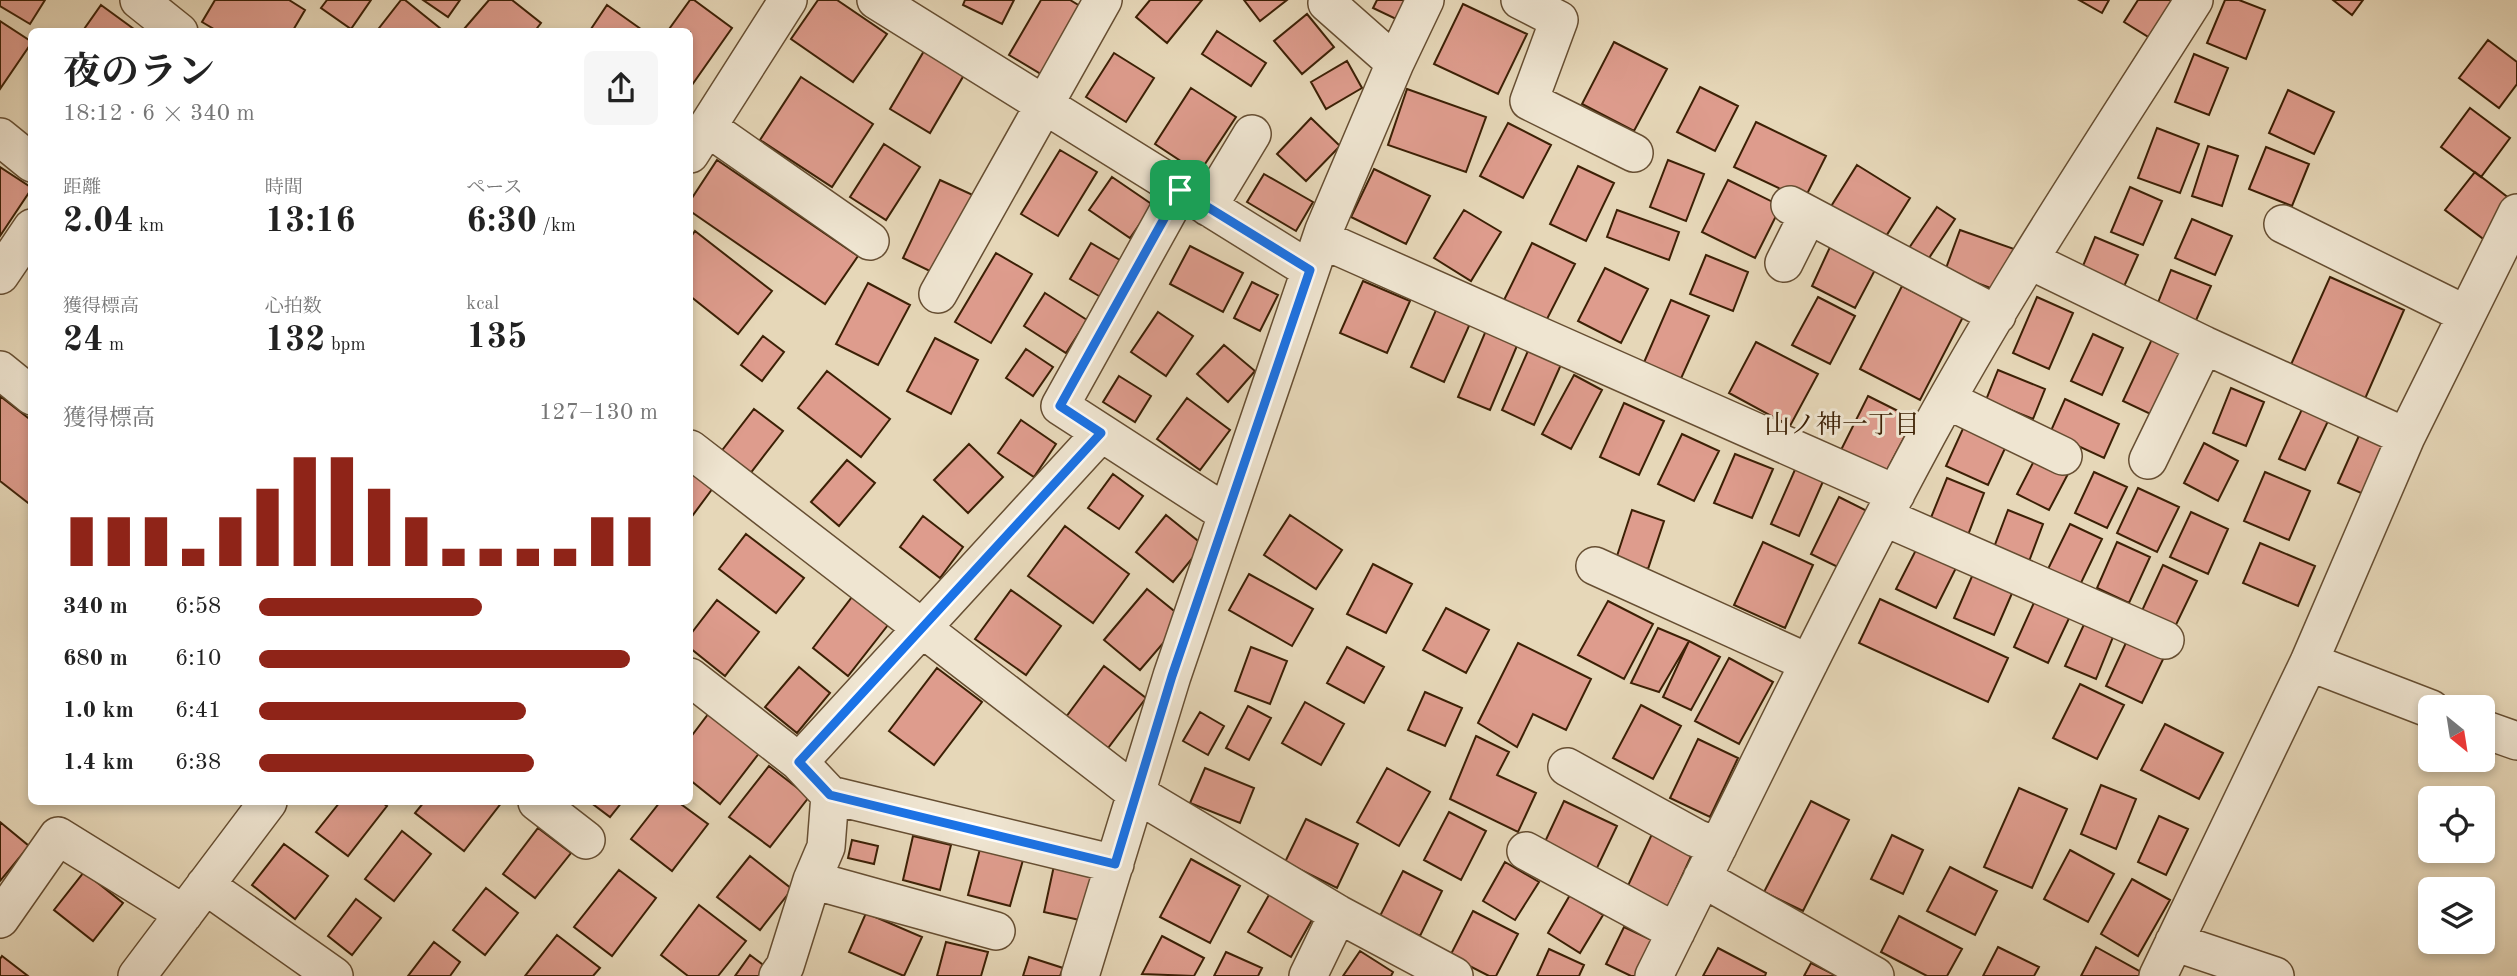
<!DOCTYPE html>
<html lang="ja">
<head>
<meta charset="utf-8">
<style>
	:root { --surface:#fff; --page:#f6f6f6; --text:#222; --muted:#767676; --accent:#8f2418 }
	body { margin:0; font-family:"Old Standard TT","Noto Serif JP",serif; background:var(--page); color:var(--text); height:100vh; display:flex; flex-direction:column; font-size:26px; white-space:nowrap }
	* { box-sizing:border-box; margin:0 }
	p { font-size:23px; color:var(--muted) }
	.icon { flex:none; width:38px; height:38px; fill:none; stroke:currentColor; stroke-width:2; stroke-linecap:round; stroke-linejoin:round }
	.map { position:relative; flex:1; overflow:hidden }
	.side { position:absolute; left:28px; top:28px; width:665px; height:777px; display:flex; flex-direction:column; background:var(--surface); border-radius:10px; box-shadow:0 4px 10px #0003 }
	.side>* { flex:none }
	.needle { width:46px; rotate:150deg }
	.controls { position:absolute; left:2418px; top:695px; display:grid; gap:14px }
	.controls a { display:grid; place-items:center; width:77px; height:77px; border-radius:10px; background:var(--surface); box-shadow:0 4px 10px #0003; font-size:35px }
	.pin { position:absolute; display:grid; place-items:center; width:60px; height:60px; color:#fff; margin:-30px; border-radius:14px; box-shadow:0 4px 10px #0006 }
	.round { display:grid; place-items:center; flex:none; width:74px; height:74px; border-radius:10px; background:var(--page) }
	.headline { display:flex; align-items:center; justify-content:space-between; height:119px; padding:0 35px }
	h1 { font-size:38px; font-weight:700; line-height:52px }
	.figures { display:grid; grid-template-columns:repeat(3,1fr); gap:10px; height:119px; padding:7px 35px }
	.figures div { display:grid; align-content:center }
	.figures b { font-size:35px; font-weight:700 }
	.figures small { font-size:19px; font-weight:400 }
	.figures p { font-size:19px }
	.chart { height:196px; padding:14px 35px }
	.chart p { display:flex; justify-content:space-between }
	.chart svg { width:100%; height:126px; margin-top:7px; stroke:var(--accent); stroke-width:6 }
	ul { padding:0 35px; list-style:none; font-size:23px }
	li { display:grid; grid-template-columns:112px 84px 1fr; align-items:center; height:52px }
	li i { height:18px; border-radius:9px; background:var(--accent) }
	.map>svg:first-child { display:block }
	.building { fill:#de9c8d; stroke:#3c2005; stroke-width:2 }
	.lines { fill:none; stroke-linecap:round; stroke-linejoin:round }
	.minor-casing { stroke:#664e32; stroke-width:40 }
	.minor { stroke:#efe5d1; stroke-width:37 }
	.route-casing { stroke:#fff; stroke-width:14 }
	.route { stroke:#1a73e8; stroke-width:9 }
	.labels { text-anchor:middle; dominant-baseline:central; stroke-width:6; stroke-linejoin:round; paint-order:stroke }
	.neighbourhood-label { font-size:26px; fill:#3c2005; stroke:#efe5d1 }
</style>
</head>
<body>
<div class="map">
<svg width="2517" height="976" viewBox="0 0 2517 976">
	<rect width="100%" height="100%" fill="#e6d7b8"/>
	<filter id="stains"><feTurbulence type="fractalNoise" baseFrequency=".00286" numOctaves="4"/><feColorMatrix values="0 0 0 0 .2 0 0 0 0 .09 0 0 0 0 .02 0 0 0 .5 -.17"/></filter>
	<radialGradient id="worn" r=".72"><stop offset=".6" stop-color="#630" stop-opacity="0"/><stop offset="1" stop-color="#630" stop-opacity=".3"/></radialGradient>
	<path class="building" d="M0,0H45L30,24L0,6Z
		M215,0H289L305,10L292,32H219L202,22Z
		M327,0H371L351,29L321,8Z
		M401,0H405L441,29L439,32H376Z
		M423,0H460L448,17Z
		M489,0H512L541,23L534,32H467L464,29Z
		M690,0H694L732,28L692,85L690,83V32H667Z
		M818,0H837L887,34L853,82L791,39Z
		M965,0H1014L1002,24L963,5Z
		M1041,0H1070L1085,9L1046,77L1009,55Z
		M1150,0H1202L1167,43L1136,17Z
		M1244,0H1287L1260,21Z
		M1377,0H1406L1396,19L1373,8Z
		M2079,0H2109L2102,13Z
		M2138,0H2180L2155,41L2124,22Z
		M2225,0H2239L2265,10L2246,59L2207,43Z
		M2333,0H2363L2352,15Z
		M1463,4L1527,34L1498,94L1434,64Z
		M101,5L138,32H82Z
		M607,5L645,32H589Z
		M1307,14L1334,47L1302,74L1274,41Z
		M0,21L32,42L0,89Z
		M1217,31L1266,63L1251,86L1202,54Z
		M2488,40L2517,62V84L2499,108L2459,78Z
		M1614,42L1667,69L1634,131L1582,104Z
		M924,51L964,75L930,133L890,109Z
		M1114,53L1154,78L1126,122L1086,97Z
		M2194,54L2228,68L2209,115L2175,102Z
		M1347,61L1362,88L1326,109L1311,82Z
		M801,77L873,124L832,187L760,140Z
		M1700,87L1738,106L1715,151L1677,132Z
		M1191,88L1236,117L1199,173L1155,144Z
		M1407,89L1486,117L1466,172L1388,145Z
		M2288,90L2334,112L2314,154L2269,133Z
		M2470,108L2510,138L2481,177L2441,147Z
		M1311,118L1340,146L1306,181L1277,154Z
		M1756,122L1826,156L1804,200L1734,167Z
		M1508,123L1551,145L1523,198L1480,176Z
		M2157,128L2199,144L2180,193L2138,178Z
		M884,144L920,167L886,220L850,197Z
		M2208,146L2238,156L2222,206L2192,196Z
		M2266,147L2309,164L2292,206L2249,189Z
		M1060,150L1097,172L1058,236L1021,214Z
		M717,160L858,256L825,304L690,211V201Z
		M1668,160L1704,174L1686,221L1650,207Z
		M1857,165L1910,198L1883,241L1830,208Z
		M1578,166L1614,183L1586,241L1550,224Z
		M0,167L32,188L0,236Z
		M1374,169L1430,196L1406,244L1351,217Z
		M2475,172L2514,202L2486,241L2445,210Z
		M1264,174L1313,202L1296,231L1247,202Z
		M1112,177L1153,205L1130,238L1089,210Z
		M940,180L975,196L938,275L903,258Z
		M1728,180L1781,206L1755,258L1702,232Z
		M2130,187L2162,201L2143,245L2111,232Z
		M1937,207L1955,219L1925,264L1907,251Z
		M1464,210L1501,232L1471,281L1434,258Z
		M1617,210L1679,232L1669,260L1607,237Z
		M2192,219L2232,236L2215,275L2175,258Z
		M1960,230L2017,250L2001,292L1945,271Z
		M695,231L772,291L738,334L690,296V238Z
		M2095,237L2138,255L2122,291L2080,273Z
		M1091,243L1125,263L1104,299L1070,279Z
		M1532,243L1575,264L1546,321L1504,300Z
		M1190,246L1243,273L1223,312L1170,284Z
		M1830,247L1875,270L1855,308L1812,286Z
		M996,253L1032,274L991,343L955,322Z
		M1706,255L1748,272L1733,311L1690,294Z
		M1605,268L1648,289L1621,343L1578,321Z
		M2171,270L2211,286L2194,325L2155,310Z
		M2330,277L2404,310L2364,401L2289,369Z
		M1363,281L1410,301L1387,353L1340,333Z
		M1252,282L1278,295L1260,331L1234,318Z
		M868,283L910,305L878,365L836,344Z
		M1902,286L1963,317L1920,400L1860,369Z
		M1045,293L1087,320L1066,353L1024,326Z
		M1818,297L1855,316L1830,364L1792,345Z
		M2037,297L2073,313L2049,369L2013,353Z
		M1671,300L1709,316L1679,383L1642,367Z
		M1440,301L1473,317L1444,382L1411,367Z
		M1158,312L1193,336L1166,376L1131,352Z
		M1487,328L1519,341L1490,410L1458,397Z
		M2093,334L2123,348L2102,395L2071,381Z
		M763,336L784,352L762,381L741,365Z
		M935,338L978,360L951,414L907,391Z
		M2152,339L2191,358L2161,419L2123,401Z
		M1756,342L1818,374L1790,426L1729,393Z
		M1531,344L1564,358L1534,425L1502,410Z
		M1224,345L1255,371L1228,402L1197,374Z
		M1026,349L1053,367L1033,396L1006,378Z
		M1998,370L2045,389L2033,419L1986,400Z
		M827,371L890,419L861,457L798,408Z
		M1574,375L1602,390L1571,449L1542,434Z
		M1119,376L1151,396L1135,422L1103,402Z
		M2231,388L2264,402L2246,446L2213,433Z
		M0,396L32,421V506L0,481Z
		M1868,396L1914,419L1886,472L1841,450Z
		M1187,398L1230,430L1200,470L1157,439Z
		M2065,399L2119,424L2104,458L2050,433Z
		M1624,403L1664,421L1639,475L1600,457Z
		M2303,407L2329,419L2305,470L2279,459Z
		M754,409L783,431L749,475L720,453Z
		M1021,420L1056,444L1034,477L998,453Z
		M1966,422L2008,442L1988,485L1946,466Z
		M2361,431L2397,447L2375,499L2338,483Z
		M1682,434L1719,451L1694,501L1658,484Z
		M2204,443L2238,461L2218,501L2184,483Z
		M969,444L1003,477L968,513L934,480Z
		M1735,454L1773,469L1752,518L1714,503Z
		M2036,457L2069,472L2049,510L2017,494Z
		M847,460L875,483L839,526L811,502Z
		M1797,465L1825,477L1799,536L1771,524Z
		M690,470L713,488L690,519Z
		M2094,472L2127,487L2107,528L2075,513Z
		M2265,472L2310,491L2289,540L2244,521Z
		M1113,474L1143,496L1119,529L1088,508Z
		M1947,478L1984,493L1968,535L1930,520Z
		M2138,488L2179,507L2157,552L2117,533Z
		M1839,497L1871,513L1844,570L1811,554Z
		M1632,510L1664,521L1648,569L1616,559Z
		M2008,510L2043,524L2028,564L1993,550Z
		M2191,512L2228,529L2208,574L2170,557Z
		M1166,515L1203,545L1173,582L1136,552Z
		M1290,515L1342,550L1316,589L1264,555Z
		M923,516L963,547L940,578L900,547Z
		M2070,524L2102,539L2080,585L2048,569Z
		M1065,526L1129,574L1093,623L1028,576Z
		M746,534L804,578L776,613L719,569Z
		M1763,542L1813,565L1785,628L1734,605Z
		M2117,542L2150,557L2129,603L2097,588Z
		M2260,543L2315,566L2298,606L2243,583Z
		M1918,546L1957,566L1936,608L1896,589Z
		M1373,564L1412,584L1386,633L1347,614Z
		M2163,565L2197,581L2173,631L2140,615Z
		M1249,574L1313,609L1292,646L1229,610Z
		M1973,574L2013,591L1994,635L1954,618Z
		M1147,589L1184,619L1140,670L1104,640Z
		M1011,590L1061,626L1026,675L975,639Z
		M2037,596L2072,612L2048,663L2014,647Z
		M852,597L888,625L848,676L813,648Z
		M1880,599L2008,658L1988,702L1859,643Z
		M717,600L759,632L725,676L690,648V635Z
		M1608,601L1653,624L1624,679L1578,655Z
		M1446,608L1489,630L1466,673L1423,650Z
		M2086,620L2115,632L2096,679L2065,666Z
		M1658,628L1689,641L1659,692L1631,683Z
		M2130,634L2167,651L2142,703L2106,686Z
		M1689,641L1720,657L1691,710L1663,697Z
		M1518,643L1591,679L1566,730L1533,714L1517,747L1478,723Z
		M1251,647L1287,661L1270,704L1235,691Z
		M1347,647L1384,667L1364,703L1327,683Z
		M1729,658L1773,682L1739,744L1695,721Z
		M1104,666L1146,698L1108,748L1066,717Z
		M799,667L830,693L797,733L765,707Z
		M937,668L982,702L934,765L889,731Z
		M2080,684L2124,705L2097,759L2053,738Z
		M1425,692L1462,708L1445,746L1408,730Z
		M1305,702L1344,724L1321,765L1282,743Z
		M1641,705L1681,726L1653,779L1613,758Z
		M1248,706L1271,718L1249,760L1226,748Z
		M1200,712L1224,726L1208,755L1183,741Z
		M709,713L760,752L720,804L690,780V738Z
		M2165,724L2223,753L2199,799L2141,770Z
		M1476,736L1509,752L1497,775L1536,793L1518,832L1450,799Z
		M1698,739L1738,758L1710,817L1670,798Z
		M769,766L809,797L770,847L729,817Z
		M1205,768L1254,788L1240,823L1190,803Z
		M1387,768L1430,792L1399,846L1357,822Z
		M2101,785L2136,799L2116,849L2081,834Z
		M2019,788L2067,809L2032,888L1984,867Z
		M1564,801L1617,826L1596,870L1543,846Z
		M1811,801L1849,820L1803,911L1764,892Z
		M340,802H381L387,806L348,856L316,832Z
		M424,802H502L464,851L415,813Z
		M590,802H622L610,817Z
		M660,802H678L708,824L672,871L631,839Z
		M1449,812L1486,831L1461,880L1424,860Z
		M2159,816L2188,829L2166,875L2138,862Z
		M1306,819L1358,844L1337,888L1285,862Z
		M0,822L29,846L0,881Z
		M538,828L571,853L535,898L503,874Z
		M402,831L431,854L394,901L365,879Z
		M1652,834L1693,852L1666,911L1625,892Z
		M1892,835L1923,850L1903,894L1871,879Z
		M913,836L951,845L940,890L903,880Z
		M852,840L878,846L874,864L848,858Z
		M284,844L328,876L295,919L252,885Z
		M980,849L1023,860L1010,906L968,895Z
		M2070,850L2114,874L2088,922L2044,899Z
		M750,856L792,889L760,930L717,897Z
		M1191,859L1240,886L1210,943L1160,917Z
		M1055,861L1095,871L1084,921L1044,912Z
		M1505,862L1539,882L1515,920L1483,901Z
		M1950,867L1997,891L1975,935L1927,911Z
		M619,870L656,898L612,956L574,927Z
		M1403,871L1442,891L1420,936L1380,916Z
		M84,872L123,903L93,941L54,910Z
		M2132,879L2170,900L2138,956L2101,934Z
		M486,888L518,913L485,955L453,930Z
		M1270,893L1313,918L1291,957L1248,932Z
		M1570,895L1603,915L1580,953L1548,933Z
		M356,899L381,918L352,955L328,936Z
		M699,905L746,941L718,976H688L661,955Z
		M1473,911L1518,934L1496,976H1489L1450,956Z
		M866,913L922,937L904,976L849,952Z
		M1899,916L1962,949L1947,976H1927L1881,952Z
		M1624,927L1656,942L1640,976H1631L1606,964Z
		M557,935L600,968L593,976H525Z
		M1162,936L1204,958L1194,976L1142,974Z
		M434,942L460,962L450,976H408Z
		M946,942L988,952L981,976H937Z
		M1998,947L2039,967L2034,976H1983Z
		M2096,947L2141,972L2139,976H2081Z
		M1718,948L1766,973L1765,976H1703Z
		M1549,949L1584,965L1579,976H1537Z
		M1360,951L1393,972L1391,976H1343Z
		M1226,952L1262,968L1258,976H1214Z
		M750,955L770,970L765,976H735Z
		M2,956L28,976H0V959Z
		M1029,957L1063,968L1060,976H1023Z
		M1811,963L1837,976H1804Z"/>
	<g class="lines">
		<g class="minor-casing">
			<path id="minor" d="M139,0L179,32
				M876,0L1310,270
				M1520,0L1559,20L1529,101L1634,153
				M1327,3L1395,63
				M707,127L870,241
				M0,137L32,163
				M690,154L788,0
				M1180,190L1060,406L1227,514
				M1790,205L1997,315
				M1208,207L1252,134
				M2283,224L2465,314
				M1321,239L1896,494
				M2029,260L2204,345L2406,437
				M1784,263L1808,215
				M0,275L32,228
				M938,294L1103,0
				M0,370L32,396
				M1947,400L2063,456
				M690,449L1137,794L1338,914L1454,976
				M2148,460L2204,345
				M1884,517L2165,640
				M1595,566L1809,663
				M2309,662L2431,709
				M690,677L799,762L830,795L826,847L812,880L785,966L778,976
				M2483,729L2517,741
				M799,762L1101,433
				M1567,767L1696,838L1718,847
				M830,795L1115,864
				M537,802L586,840
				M1526,851L1676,932
				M1702,878L1875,976
				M812,880L996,931
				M205,885L334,976
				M0,919L58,836L184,914
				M2174,942L2275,976
				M137,976L268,802
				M1080,976L1172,676L1324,230L1395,63L1425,0
				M1308,976L1338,914
				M1654,976C1744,795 1831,613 1927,435C2008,286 2103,144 2194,0
				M2158,976L2309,662L2406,437L2517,213"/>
		</g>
		<use href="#minor" class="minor"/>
	</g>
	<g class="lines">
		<g class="route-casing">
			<path id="route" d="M1180,190L1310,270L1172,676L1115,864L830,795L799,762L1101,433L1060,406Z"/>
		</g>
		<use href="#route" class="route"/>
	</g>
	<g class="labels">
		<g class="neighbourhood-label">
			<text x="1842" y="426">山ノ神一丁目</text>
		</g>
	</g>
	<rect width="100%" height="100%" filter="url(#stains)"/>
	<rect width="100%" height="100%" fill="url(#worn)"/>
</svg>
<div class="controls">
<a><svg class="needle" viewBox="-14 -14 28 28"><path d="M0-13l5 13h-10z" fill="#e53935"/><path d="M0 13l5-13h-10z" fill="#767676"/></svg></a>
<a><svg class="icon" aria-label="locate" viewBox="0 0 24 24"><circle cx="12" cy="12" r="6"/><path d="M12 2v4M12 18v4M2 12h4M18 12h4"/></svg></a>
<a><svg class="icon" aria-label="layers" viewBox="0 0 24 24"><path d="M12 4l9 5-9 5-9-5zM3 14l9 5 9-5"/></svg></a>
</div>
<div class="pin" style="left:1180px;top:190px;background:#1e9e55"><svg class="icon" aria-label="arrive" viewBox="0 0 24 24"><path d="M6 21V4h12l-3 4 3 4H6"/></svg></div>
<section class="side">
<div class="headline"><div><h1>夜のラン</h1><p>18:12 · 6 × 340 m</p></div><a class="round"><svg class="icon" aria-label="share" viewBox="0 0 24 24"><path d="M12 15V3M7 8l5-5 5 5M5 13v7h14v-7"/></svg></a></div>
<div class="figures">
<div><p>距離</p><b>2.04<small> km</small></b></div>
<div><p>時間</p><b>13:16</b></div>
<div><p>ペース</p><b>6:30<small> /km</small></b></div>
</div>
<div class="figures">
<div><p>獲得標高</p><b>24<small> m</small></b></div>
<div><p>心拍数</p><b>132<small> bpm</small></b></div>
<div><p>kcal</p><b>135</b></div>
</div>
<div class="chart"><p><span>獲得標高</span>127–130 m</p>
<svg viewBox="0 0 160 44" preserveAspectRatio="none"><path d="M5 44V27M15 44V27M25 44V27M35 44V38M45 44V27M55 44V17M65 44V6M75 44V6M85 44V17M95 44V27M105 44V38M115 44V38M125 44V38M135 44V38M145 44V27M155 44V27"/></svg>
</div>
<ul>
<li><b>340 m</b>6:58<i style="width:56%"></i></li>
<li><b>680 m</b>6:10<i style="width:93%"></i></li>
<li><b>1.0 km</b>6:41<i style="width:67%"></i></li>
<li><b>1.4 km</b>6:38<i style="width:69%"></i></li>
</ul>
</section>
</div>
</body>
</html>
